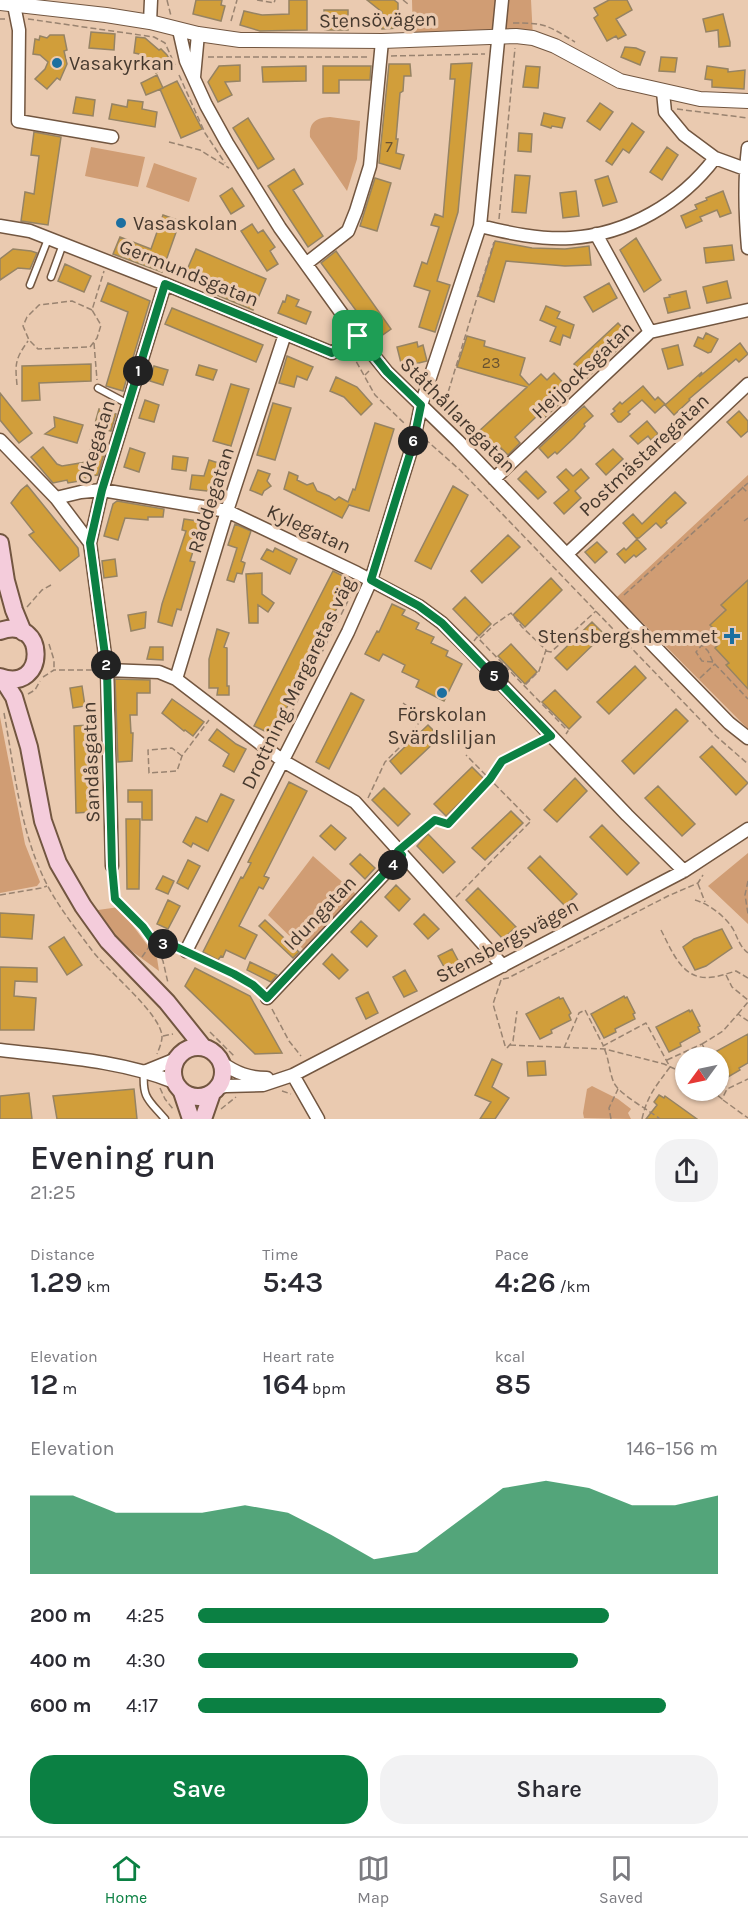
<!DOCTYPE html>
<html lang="en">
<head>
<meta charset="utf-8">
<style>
	:root { --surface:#fff; --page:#f2f2f3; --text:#2b2b33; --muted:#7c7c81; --line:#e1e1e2; --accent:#0b8043 }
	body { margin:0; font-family:Karla,sans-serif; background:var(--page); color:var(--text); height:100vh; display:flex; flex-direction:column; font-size:22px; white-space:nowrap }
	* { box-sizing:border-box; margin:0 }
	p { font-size:20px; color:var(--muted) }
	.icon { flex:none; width:33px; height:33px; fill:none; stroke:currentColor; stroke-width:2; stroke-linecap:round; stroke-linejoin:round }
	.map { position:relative; height:1119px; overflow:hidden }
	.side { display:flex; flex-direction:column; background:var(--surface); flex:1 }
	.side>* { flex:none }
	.needle { width:39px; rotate:237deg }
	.buttons { position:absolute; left:675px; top:1047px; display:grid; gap:12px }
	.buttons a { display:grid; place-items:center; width:54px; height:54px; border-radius:50%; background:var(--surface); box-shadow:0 2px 4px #0004; font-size:30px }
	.pin { position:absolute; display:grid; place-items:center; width:51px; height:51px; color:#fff; margin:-26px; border-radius:12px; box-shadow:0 3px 9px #0006 }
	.km { position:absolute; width:30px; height:30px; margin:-15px; border-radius:50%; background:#222; color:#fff; font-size:16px; line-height:30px; text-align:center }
	.round { display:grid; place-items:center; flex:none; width:63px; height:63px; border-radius:24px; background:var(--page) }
	.overview { display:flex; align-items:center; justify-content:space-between; height:102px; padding:0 30px }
	h1 { font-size:33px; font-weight:600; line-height:45px }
	.stats { display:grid; grid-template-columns:repeat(3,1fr); gap:9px; height:102px; padding:6px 30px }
	.stats div { display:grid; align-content:center }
	.stats b { font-size:30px; font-weight:600 }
	.stats small { font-size:16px; font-weight:400 }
	.stats p { font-size:16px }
	.chart { height:168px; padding:12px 30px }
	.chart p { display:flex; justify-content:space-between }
	.chart svg { width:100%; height:108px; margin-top:6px; fill:var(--accent); opacity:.7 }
	.cta { display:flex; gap:12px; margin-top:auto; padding:12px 30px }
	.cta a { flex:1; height:69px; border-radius:24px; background:var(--accent); color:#fff; font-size:24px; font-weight:600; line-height:69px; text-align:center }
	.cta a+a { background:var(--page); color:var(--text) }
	ul { padding:0 30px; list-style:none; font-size:20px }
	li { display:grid; grid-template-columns:96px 72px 1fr; align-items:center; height:45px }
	li i { height:15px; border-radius:8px; background:var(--accent) }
	.tab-bar { display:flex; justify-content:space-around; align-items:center; height:84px; border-top:2px solid var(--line); background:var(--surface); font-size:16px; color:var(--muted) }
	.tab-bar a { display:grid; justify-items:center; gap:3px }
	.tab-bar .on { color:var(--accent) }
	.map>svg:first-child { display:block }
	.green { fill:#d09d74 }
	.building { fill:#d19e3a; stroke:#968363; stroke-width:1.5 }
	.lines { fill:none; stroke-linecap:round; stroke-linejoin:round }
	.service-casing { stroke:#725640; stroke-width:9 }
	.minor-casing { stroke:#725640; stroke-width:15 }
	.tertiary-casing { stroke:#725640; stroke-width:16 }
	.secondary-casing { stroke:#725640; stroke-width:20 }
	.path { stroke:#998370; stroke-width:1.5; stroke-dasharray:6 3; stroke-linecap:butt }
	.service { stroke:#fff; stroke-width:6 }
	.minor { stroke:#fff; stroke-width:12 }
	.tertiary { stroke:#fff; stroke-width:14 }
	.secondary { stroke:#f4ccdb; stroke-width:16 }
	.route-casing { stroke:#fff; stroke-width:12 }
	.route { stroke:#0b8043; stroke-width:8 }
	.poi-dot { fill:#1c6fa0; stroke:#eacab0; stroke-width:2 }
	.labels { text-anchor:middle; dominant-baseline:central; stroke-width:6; stroke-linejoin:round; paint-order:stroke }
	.number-label { font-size:16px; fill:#695231 }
	.street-label { font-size:20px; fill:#46392e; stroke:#eacab0 }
	.poi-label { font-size:20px; fill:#46392e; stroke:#eacab0; text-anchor:start }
</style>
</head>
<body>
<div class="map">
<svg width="748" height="1119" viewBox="0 0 748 1119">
	<rect width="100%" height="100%" fill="#eacab0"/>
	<path class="green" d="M412,0H531L533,38L413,40Z
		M330,117L360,121L357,159L347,191L310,137C309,122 316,118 330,117Z
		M91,147L145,157L138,187L85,176Z
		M154,163L197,178L189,202L146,187Z
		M748,475V729L617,597Z
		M0,717L25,844L40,882L37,886L0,893Z
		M748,853V924L708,886Z
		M313,856L356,894L304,950L268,915Z
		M119,907L157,958L159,971L133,952L97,920L98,910Z
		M592,1086L618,1099L631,1109L628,1113L631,1119L584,1118L583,1113L587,1089Z"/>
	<path class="building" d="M196,0H222L221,5L225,6L221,21L193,14Z
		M289,0H307V30L260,31L240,25L244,11L262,15L289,14Z
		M367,0H394L398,3V28L382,29V12Z
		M609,0H627L632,10L616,19L626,35L618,39L616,36L607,41L594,18L598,15L594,8Z
		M324,10H348V30H325Z
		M723,14L730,42V46L719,47L718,30L706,32L703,19Z
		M91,32L115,34L114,50L89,48Z
		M50,35H64L67,50L64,51L67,64L60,80L57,78L47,89L35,79L45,69L48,62L40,55L33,54L35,39L39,40L40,36L47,38Z
		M136,37L145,38L159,50L161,49L167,55L172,64L156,73L152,66L139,54L134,53Z
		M625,47L636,48L645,52L640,65L621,57Z
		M661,57L677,58L675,72L659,71Z
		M472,63L458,212L437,281L450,285L435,332L419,327L430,291L414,286L422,262L427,264L439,227L431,225L435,214L443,217L455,79H450L451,64Z
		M389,64H410L411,76H404L403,91L400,93L396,139H398L396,153L404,155L400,169L379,163Z
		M240,65V81L225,82L232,95L218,102L208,82L219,66Z
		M306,66V81L263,82L262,67Z
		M323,66H371L370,80H339V93H323Z
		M526,66L540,67L538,88L523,87Z
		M707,66L728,69V72L745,70L744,89L712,87V80L705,79Z
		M157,75L163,88L146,95L141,83Z
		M177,81L202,129L181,138L160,89Z
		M76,97L95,100L93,116L73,113Z
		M128,100L143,102L142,109L157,112L155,127L109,119L112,104L127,107Z
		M600,103L613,112L600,130L587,121Z
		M544,113L565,118L562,128L552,126L551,128L541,125Z
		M248,118L274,159L258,169L233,128Z
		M632,123L644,132L629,153L623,149L612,165L606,161Z
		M34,132L61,137L48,225L21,221L25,192L34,194L39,156L31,155Z
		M519,133L532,134L531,152L518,151Z
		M667,147L678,155L662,180L650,172Z
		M294,169L303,184L293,190L323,236L308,247L268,186Z
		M515,175L530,176L526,213L512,212Z
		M608,176L617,202L603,206L595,180Z
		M375,178L391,183L377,231L360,226Z
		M232,188L244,206L231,214L220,196Z
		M576,191L579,216L563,218L560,193Z
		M723,191L731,213L720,217L717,210L700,217L702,221L686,228L681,216L697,209L695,205L707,200L706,198Z
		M163,215L180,221L162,272L113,254L120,237L151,249Z
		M252,224L258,233L263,230L275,247L270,251L278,264L267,271L241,231Z
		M636,238L661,280L644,292L620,250Z
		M495,241L532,248L565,249L589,246L591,265L565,266L506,261L494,302L478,296Z
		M732,245L734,260L706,263L704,248Z
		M13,249L31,251L37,253L30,269L18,268L0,280V259Z
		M196,249L266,279L253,310L217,295L221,287L186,272Z
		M336,251L391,329L377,339L321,263Z
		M65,264L91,276L84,292L58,281Z
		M727,281L731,298L707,303L703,287Z
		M108,283L150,301L123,391L106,386L128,312L101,301Z
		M609,283L617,298L593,312L584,297Z
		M686,291L690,308L668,313L664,298L670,297L669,295Z
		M287,295L299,300L296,306L311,312L306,324L278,313L283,301L285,302Z
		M546,306L560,312L557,318L574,325L570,338L563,335L560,345L550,341L556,327L540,320Z
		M172,308L263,345L256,362L165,324Z
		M618,323L631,337L587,378L574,364Z
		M706,333L718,339L711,352L708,353L694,346L698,337L703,339Z
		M467,336L485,341L484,346L525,358L520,375L529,385L541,374L547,380L554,373L572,392L541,421L537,416L515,437L520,443L508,455L501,448L497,452L478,432L527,387L457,367Z
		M417,342L418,347L423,345L427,361L402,367L397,347Z
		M740,343L748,354L739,362L736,359L689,399L690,400L674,415L665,405L702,372L699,377Z
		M678,345L683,365L668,369L662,349Z
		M287,356L313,367L307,380L297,376L294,387L279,383Z
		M91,364V381L39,383L40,400L22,401V366Z
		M199,365L217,370L213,380L196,375Z
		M154,366L168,370L163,385L150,381Z
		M336,377L357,387L372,404L361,415L344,397L330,391Z
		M231,384L249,389L231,446L213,441Z
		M643,386L655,400L658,397L665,404L655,413L642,400L628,412L630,414L621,422H618L611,414L615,411L613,409L620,402L622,404Z
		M0,393L32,433L19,443L0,420Z
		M145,400L159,405L154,422L139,418Z
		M273,403L291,408L275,460L257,455Z
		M584,406L593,416L584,424L585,426L574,438L557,454L555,452L548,458L539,448Z
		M99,409L116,414L111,431L94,427Z
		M739,411L748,421V431L741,437L727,422Z
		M54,417L83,425L77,443L45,434L55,427Z
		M647,421L658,434L651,440L648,436L638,444L630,436Z
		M375,423L394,429L369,511L349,505L342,518L284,489L289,472L298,476L297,480L307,485L313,483L317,491L329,496L335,500L339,497L348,502L353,489L355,490Z
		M43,447L57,464L62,466L86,462L91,447L105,451L98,475L85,477L86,480L68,483L67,480L53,483L31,457Z
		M130,448L145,453L139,472L124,467Z
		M613,449L623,459L606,475L596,464Z
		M173,456L188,458L186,471L172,469Z
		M209,460L225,465L216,492L190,489L192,475L204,476Z
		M566,469L573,476L581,469L589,478L575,491L581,498L564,514L554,503L569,490L557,477Z
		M258,470L270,474L267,481L271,486L264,491L262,495L250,490Z
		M526,471L546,492L538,499L518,479Z
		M27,485L78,548L79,556L60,571L29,535L34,532L11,503L21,490Z
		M453,486L468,495L431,569L415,561Z
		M675,492L686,503L666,521L667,523L661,528L656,523L639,538H636L623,523L633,514L642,524Z
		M117,501L164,509L163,517H148V520L125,518L118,540L104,536L113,504Z
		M184,519L205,522L204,533L199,532L190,561L195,562L181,610L177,609L172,626L158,622L162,604L186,531L182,530Z
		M235,524L251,531L241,561L245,563L242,574L237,573L234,582L227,580L237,548L228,545Z
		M508,535L520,547L482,583L471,571Z
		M637,539L646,549L636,557L634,555L625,563L617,554L624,548L626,550Z
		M597,542L607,552L595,563L585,552Z
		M275,548L297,559L290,574L261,559L267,549L273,552Z
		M115,559L117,576L104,578L102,561Z
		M333,571L351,580L273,735L254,726Z
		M262,573V594L274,603L268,612L258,605V623H249L246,574Z
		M551,578L562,590L525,627L513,615Z
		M748,580V689L726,665L729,663L715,648L719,644L714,638L719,634L710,625L726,610L721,605Z
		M465,597L491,624L479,636L453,609Z
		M392,604L405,610L402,615L419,623L416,629L434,637L431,643L448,651L446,656L462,664L444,701L416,687L419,680L402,672L405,665L383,654L379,661L365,654L377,631L379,632Z
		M146,612L145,628L131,631L128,615Z
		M592,622L604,634L567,670L555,658Z
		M217,629L229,633L224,647L227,648V686H229V695H217L218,688H209V659Z
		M511,644L537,672L525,684L498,656Z
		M150,647H163V660L147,659Z
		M635,666L646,678L609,714L597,702Z
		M115,679L150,680V693H137V715H130L131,733H133L132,761L118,762Z
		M82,686L85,706L73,708L70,688Z
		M555,690L581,717L569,729L542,702Z
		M351,693L364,700L329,769L316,762Z
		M172,699L204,722L193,736L185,730L184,731L162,713Z
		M676,709L688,721L634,774L622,761Z
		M89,725L91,812L76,813L74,726Z
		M428,725L440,737L401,774L390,761Z
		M217,729L236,744L246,749L234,772L223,766L229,754L209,740Z
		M712,746L748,783L736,795L700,757Z
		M472,767L484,779L446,816L434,804Z
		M575,778L587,791L557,822L544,810Z
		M289,782L307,791L264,876L269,878L263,889L259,887L239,926L257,935L245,959L226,950L223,957L221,956L218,960L203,952L241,877L243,878L251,863L248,862Z
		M658,786L695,824L682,836L645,798Z
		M384,788L410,814L398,826L372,800Z
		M128,790H152V820H142V802H128Z
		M221,794L234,800L208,851L193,843L191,847L183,842L196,817L207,822Z
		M511,811L523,823L485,860L472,848Z
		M126,819H140L139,889H127Z
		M331,825L346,838L335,850L320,836Z
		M602,825L639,863L627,875L590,837Z
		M428,834L455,862L443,873L417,846Z
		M360,854L375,868L365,879L350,864Z
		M540,856L577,894L565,906L528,868Z
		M188,860L200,866L188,889L177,883Z
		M163,876L174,881L168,894L156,889Z
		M396,885L410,899L399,911L385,897Z
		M478,888L516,927L503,939L466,900Z
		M168,900L180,906L168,929L157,924Z
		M0,913L34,915L32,939L0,937Z
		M424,914L439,929L428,939L414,924Z
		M265,920L299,952L293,958L259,926Z
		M361,921L377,936L367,947L351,932Z
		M722,929L732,948L706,966L695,970L683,947L694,939Z
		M64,937L82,965L67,975L49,947Z
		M452,949L461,966L448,974L438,956Z
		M332,954L348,970L339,979L323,964Z
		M250,962L277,975L271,982L247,970Z
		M0,967L37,968V982L15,981L14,996L36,998L34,1030H0Z
		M195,968L250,996L282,1053L255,1054L185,986Z
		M405,970L417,991L404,997L393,977Z
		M368,992L378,1013L366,1019L356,998Z
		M624,996L625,998L627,997L635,1013L633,1014L635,1019L615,1029L616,1032L604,1038L591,1014Z
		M559,997L560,999L563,998L571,1013L569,1015L571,1020L551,1030L552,1033L540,1039L526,1014Z
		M689,1010L690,1012L692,1010L700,1026L698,1027L700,1032L680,1043L681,1046L669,1052L656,1027Z
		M748,1034V1063L739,1068L740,1070L728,1077L715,1052Z
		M492,1059L502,1064L492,1087L509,1098L495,1119H480L491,1102L475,1095Z
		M545,1061L546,1075L528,1076L527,1062Z
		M134,1089L137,1119H57L53,1096Z
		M29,1093L32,1119H0V1096Z
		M659,1095L664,1098L665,1096L697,1119H646L657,1105L654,1102Z"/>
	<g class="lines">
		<g class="service-casing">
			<path id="service" d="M51,277L63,244
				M30,285L48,239
				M98,388L128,404
				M144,1072C142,1099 149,1100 165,1119"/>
		</g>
		<g class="minor-casing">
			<path id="minor" d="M13,0L19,30L18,121L112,137
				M150,22L151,0
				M179,30L186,61L206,105L227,143L280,228L358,336L387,372L458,441L657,649L729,723L748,738
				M194,77L198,34
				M663,92L665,112L684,135L715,158L748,170
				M748,148C744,182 745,214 748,248
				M0,226L30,231L165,284L332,353L358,336
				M480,226C509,233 540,240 571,238C628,234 681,203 715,158
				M596,234L650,332
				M307,263L348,231L356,211L370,166L382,41
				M0,440L56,498L90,543L107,670L112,866
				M494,479L650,332L748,310
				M56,498L81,492L102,490L227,511L357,573L419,606L442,623L467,648L627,815L684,871
				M90,543L102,490L165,284
				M567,554L748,384
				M107,670L159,672L176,679L283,761L355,802L503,966
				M176,679L227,511L285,334
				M186,951L348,632L371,580L413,444L421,405L480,226L502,0
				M267,998L402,855
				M0,1050C58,1057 120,1060 174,1082
				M222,1063C236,1073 249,1078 267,1078
				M144,1072L176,1059
				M293,1075L318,1119
				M217,1088L226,1086L263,1085L293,1075L684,871L748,829"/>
		</g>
		<g class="tertiary-casing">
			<path id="tertiary" d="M0,3L106,15L150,22L198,34L240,40L382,41L516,36L533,38L555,46L620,81L700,99L748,101"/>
		</g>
		<g class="secondary-casing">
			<path id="secondary" d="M0,543L6,581L14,610L23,632
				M0,631C47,614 48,694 0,677
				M2,678L14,697L29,747L43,821L58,863L83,906L108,941L167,1002L203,1047
				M173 1072a25 25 0 1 1 50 0a25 25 0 1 1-50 0Z
				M182,1092L191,1119
				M203,1119L212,1093"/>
		</g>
		<path class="path" d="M167,0L171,16
			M257,0L274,3L275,0
			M403,0L408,4
			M0,19H5
			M28,19L154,37L165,43L175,65
			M231,21L237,0
			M513,23C546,23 547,25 575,42
			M391,56L485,54
			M208,57H368
			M179,75L205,133L225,163
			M677,109L748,118
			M169,142L200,150L229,168
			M499,219L515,48
			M92,310L72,301L39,305L27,317L23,326L29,340L38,349L90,347L97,338L101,325L92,310L104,271
			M94,343L97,380
			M352,354L375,395L405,424
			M365,375L369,371
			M17,385C15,364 15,359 28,341
			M443,409L494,242
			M425,439L460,470L716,736L748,764
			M742,487L748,493
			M744,521L748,518
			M624,595L748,483
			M27,607L42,590L51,585
			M480,638L495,624L511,613L522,627L546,650L539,671L524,686
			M474,641L477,637L568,731L566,734
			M49,644L54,660V669
			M546,651L551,652L596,611
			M713,662L702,661L696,652L702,645L708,651L713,662L748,699
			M43,677L54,670H96
			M700,678L715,664
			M28,694L35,690L40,681
			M4,713C14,766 19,823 41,872C53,900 73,925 91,949C105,969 162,1014 162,1037C162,1042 159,1049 157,1054
			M276,743L350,597
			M182,756L172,748L148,750L149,773L177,771L182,756L209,720
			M368,798L385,762L412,735L422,717L403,703
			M408,842L435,820L448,824L492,778L502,761L540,741
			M113,876L115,899L153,941L163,961L168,983
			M748,881L745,895L748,914
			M698,884L705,902
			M0,895L41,888L47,886
			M456,897L531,821L466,755
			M695,900C709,904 725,916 733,929C738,938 739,946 748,953
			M661,930C673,953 683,982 713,977C721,976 729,973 736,971L748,978
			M157,945L168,943L175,946
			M196,956L234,974L259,991
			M142,957L153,941
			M726,975L732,987L748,1000
			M503,979L508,978L668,896L698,883L703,875
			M501,980L493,1004L506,1049
			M272,1009L289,1041L301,1056
			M738,1014L748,1002
			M210,1032L234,1056
			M163,1036L173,1034
			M702,1044L723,1031L738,1014L748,1021
			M510,1045L605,1049L664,1064L686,1074
			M507,1048L513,1041L517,1011
			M564,1048L579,1013L585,1010L603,1045
			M667,1060L702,1044L710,1058
			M718,1074L727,1089
			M160,1088L165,1099L173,1109
			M711,1090L722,1099L727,1089L748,1079
			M282,1091L291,1094
			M723,1100L748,1118
			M221,1109L236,1097
			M611,1119L609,1108L618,1089
			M642,1119C647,1096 656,1086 670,1067L646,1023L603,1046C609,1057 609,1072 614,1083C620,1095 649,1110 660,1119"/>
		<use href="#service" class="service"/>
		<use href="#minor" class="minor"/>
		<use href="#tertiary" class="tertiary"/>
		<use href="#secondary" class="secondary"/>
	</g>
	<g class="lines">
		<g class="route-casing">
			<path id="route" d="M165,284L332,353L358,336L387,372L421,405L413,444L371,580L419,606L442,623L551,736L502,761L490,779L448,824L435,820L398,851L402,855L267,998L253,985L234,974L168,943L156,945L143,927L115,899L112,866L107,670L90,543L102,490Z"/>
		</g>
		<use href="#route" class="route"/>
	</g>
	<g class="poi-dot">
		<circle cx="57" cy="63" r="6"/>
		<circle cx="121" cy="223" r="6"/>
		<path d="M729 627h6v6h6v6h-6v6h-6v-6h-6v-6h6z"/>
		<circle cx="442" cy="693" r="6"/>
	</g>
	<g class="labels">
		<g class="number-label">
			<text x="389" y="146">7</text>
			<text x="491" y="362">23</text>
		</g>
		<g class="street-label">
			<text transform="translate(378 20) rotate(-1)">Stensövägen</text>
			<text transform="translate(189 273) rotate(22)">Germundsgatan</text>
			<text transform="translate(583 370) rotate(-43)">Heijocksgatan</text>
			<text transform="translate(458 415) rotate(45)">Ståthållaregatan</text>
			<text transform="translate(96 442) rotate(-73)">Okegatan</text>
			<text transform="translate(644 455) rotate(-43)">Postmästaregatan</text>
			<text transform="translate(211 500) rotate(-72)">Råddegatan</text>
			<text transform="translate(309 529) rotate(25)">Kylegatan</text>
			<text transform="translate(298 683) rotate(-64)">Drottning Margaretas väg</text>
			<text transform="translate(91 762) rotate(-92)">Sandåsgatan</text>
			<text transform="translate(320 913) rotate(-46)">Idungatan</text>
			<text transform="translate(507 941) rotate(-28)">Stensbergsvägen</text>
		</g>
		<g class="poi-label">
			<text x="69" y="63">Vasakyrkan</text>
			<text x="133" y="223">Vasaskolan</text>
			<text x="718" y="636" text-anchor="end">Stensbergshemmet</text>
			<text x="442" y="714" text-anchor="middle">Förskolan<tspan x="442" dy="23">Svärdsliljan</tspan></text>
		</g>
	</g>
</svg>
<div class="buttons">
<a><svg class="needle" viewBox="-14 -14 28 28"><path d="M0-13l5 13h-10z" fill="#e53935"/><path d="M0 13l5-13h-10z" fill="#7c7c81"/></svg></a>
</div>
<div class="pin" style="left:358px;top:336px;background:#1e9e55"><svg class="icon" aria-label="arrive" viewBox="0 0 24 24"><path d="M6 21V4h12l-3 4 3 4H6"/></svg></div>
<b class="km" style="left:138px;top:371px">1</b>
<b class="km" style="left:106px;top:665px">2</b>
<b class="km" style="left:163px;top:944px">3</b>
<b class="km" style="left:393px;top:865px">4</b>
<b class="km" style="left:494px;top:676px">5</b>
<b class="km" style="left:413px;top:441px">6</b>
</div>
<section class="side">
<div class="overview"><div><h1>Evening run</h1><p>21:25</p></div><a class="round"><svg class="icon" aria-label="share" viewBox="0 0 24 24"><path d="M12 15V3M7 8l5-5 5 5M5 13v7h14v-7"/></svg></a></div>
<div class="stats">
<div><p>Distance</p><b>1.29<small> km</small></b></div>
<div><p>Time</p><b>5:43</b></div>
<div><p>Pace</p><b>4:26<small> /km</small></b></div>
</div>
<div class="stats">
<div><p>Elevation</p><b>12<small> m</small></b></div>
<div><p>Heart rate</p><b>164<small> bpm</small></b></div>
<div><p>kcal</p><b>85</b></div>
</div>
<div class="chart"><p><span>Elevation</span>146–156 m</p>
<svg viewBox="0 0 160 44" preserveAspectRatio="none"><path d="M0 44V12L10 12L20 19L30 19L40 19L50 16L60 19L70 28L80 38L90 35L100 22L110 9L120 6L130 9L140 16L150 16L160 12V44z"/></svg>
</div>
<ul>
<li><b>200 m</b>4:25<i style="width:79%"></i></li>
<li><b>400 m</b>4:30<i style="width:73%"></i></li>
<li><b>600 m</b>4:17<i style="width:90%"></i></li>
</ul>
<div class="cta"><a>Save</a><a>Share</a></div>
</section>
<nav class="tab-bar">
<a class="on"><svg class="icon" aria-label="home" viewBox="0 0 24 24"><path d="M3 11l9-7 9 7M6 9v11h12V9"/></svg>Home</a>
<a><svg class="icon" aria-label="map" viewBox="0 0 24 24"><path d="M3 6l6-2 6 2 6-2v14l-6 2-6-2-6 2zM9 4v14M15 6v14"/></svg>Map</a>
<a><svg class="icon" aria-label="saved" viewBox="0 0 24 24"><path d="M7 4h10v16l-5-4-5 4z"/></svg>Saved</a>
</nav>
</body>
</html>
